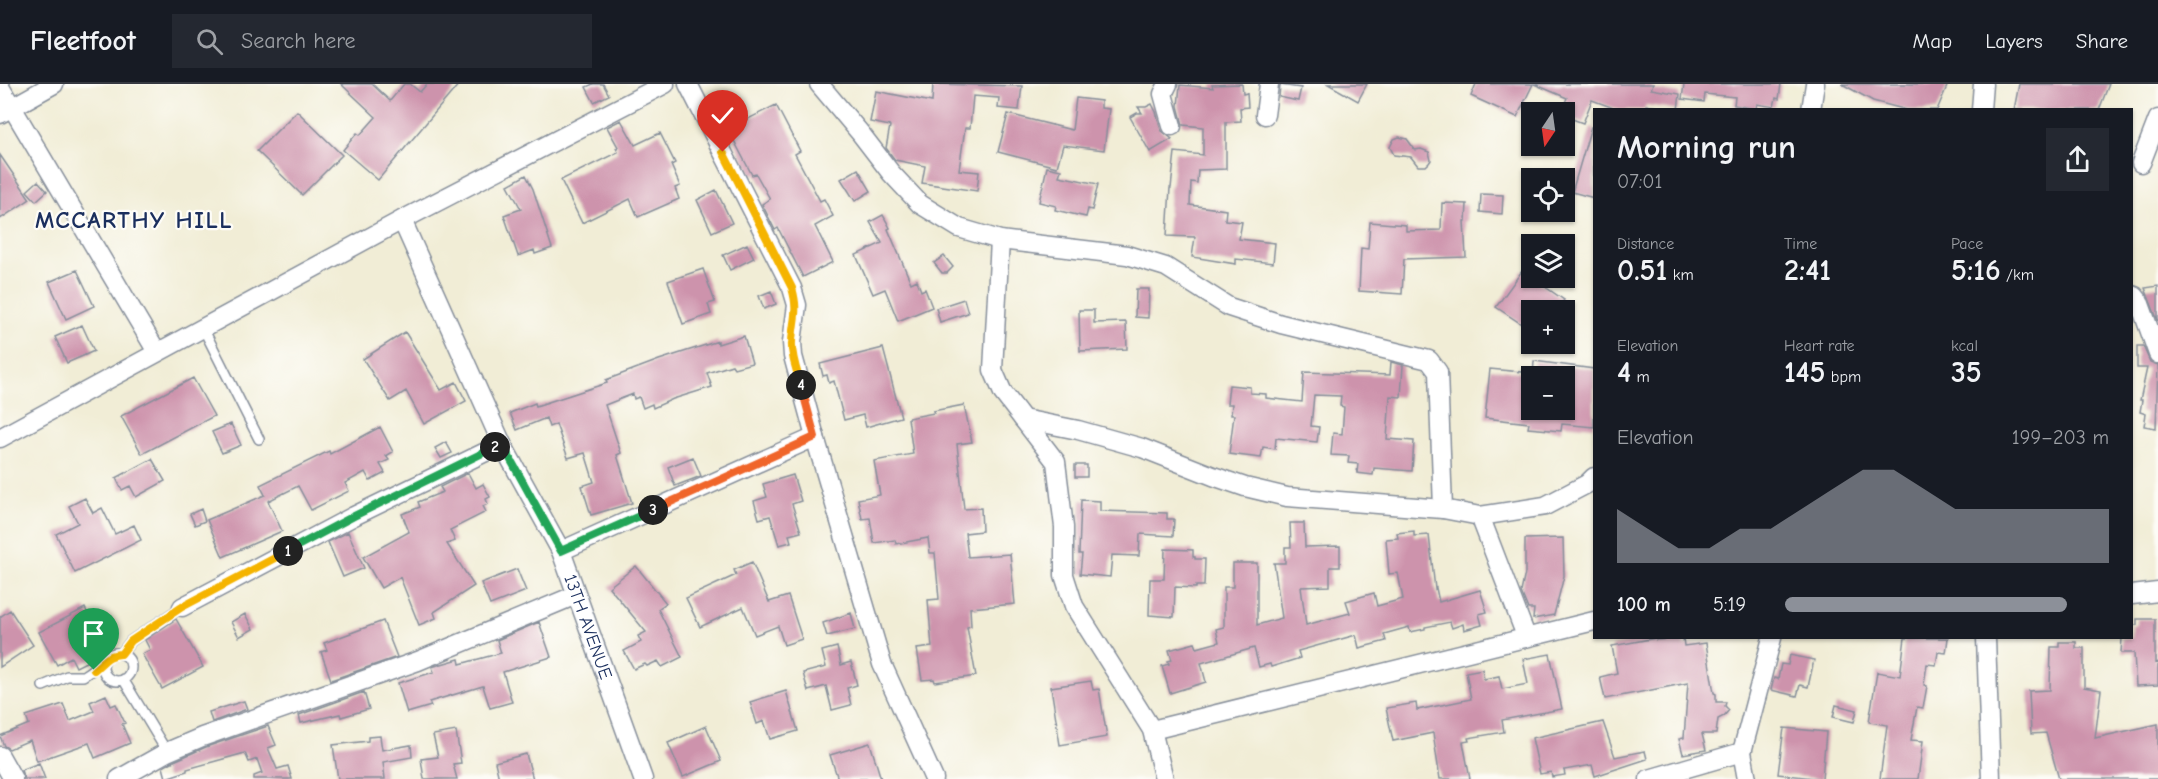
<!DOCTYPE html>
<html lang="en">
<head>
<meta charset="utf-8">
<style>
	:root { --surface:#171b24; --page:#242831; --text:#f1f3f6; --muted:#9ea1a6; --line:#363941; --accent:#8c9099 }
	body { margin:0; font-family:"Comic Neue",sans-serif; background:var(--page); color:var(--text); height:100vh; display:flex; flex-direction:column; font-size:22px; white-space:nowrap }
	* { box-sizing:border-box; margin:0 }
	p { font-size:20px; color:var(--muted) }
	.icon { flex:none; width:33px; height:33px; fill:none; stroke:currentColor; stroke-width:2; stroke-linecap:round; stroke-linejoin:round }
	.map { position:relative; flex:1; overflow:hidden }
	.panel { position:absolute; left:1593px; top:24px; width:540px; height:531px; display:flex; flex-direction:column; background:var(--surface); border-radius:0px; box-shadow:0 2px 4px #0004 }
	.panel>* { flex:none }
	.needle { width:39px; rotate:193deg }
	.fabs { position:absolute; left:1521px; top:18px; display:grid; gap:12px }
	.fabs a { display:grid; place-items:center; width:54px; height:54px; border-radius:0px; background:var(--surface); box-shadow:0 2px 4px #0004; font-size:30px }
	.pin { position:absolute; display:grid; place-items:center; width:51px; height:51px; color:#fff; margin:-62px -26px; border-radius:50% 50% 50% 0; rotate:-45deg; box-shadow:0 0 6px #0007 }
	.pin .icon { rotate:45deg }
	.km { position:absolute; width:30px; height:30px; margin:-15px; border-radius:50%; background:#222; color:#fff; font-size:16px; line-height:30px; text-align:center }
	.round { display:grid; place-items:center; flex:none; width:63px; height:63px; border-radius:0px; background:var(--page) }
	.summary { display:flex; align-items:center; justify-content:space-between; height:102px; padding:0 24px }
	h1 { font-size:33px; font-weight:700; line-height:45px }
	.figures { display:grid; grid-template-columns:repeat(3,1fr); gap:9px; height:102px; padding:6px 24px }
	.figures div { display:grid; align-content:center }
	.figures b { font-size:30px; font-weight:700 }
	.figures small { font-size:16px; font-weight:400 }
	.figures p { font-size:16px }
	.chart { height:168px; padding:12px 24px }
	.chart p { display:flex; justify-content:space-between }
	.chart svg { width:100%; height:108px; margin-top:6px; fill:var(--accent); opacity:.7 }
	ul { padding:0 24px; list-style:none; font-size:20px }
	li { display:grid; grid-template-columns:96px 72px 1fr; align-items:center; height:45px }
	li i { height:15px; border-radius:8px; background:var(--accent) }
	header { display:flex; align-items:center; gap:36px; box-sizing:border-box; height:84px; padding:0 30px; background:var(--surface); border-bottom:2px solid var(--line) }
	header strong { font-size:28px }
	nav { display:flex; gap:33px; margin-inline-start:auto; font-size:21px }
	.search { width:420px; height:54px; background:var(--page); display:flex; align-items:center; gap:15px; box-sizing:border-box; padding:0 21px; border-radius:0px; color:var(--muted); font-size:22px }
	.map>svg:first-child { display:block }
	.building { fill:#cd93ac }
	.lines { fill:none; stroke-linecap:round; stroke-linejoin:round }
	.lane-casing { stroke:#868e9a; stroke-width:12 }
	.street-casing { stroke:#868e9a; stroke-width:21 }
	.lane { stroke:#fff; stroke-width:9 }
	.street { stroke:#fff; stroke-width:18 }
	.split-1-casing { stroke:#fff; stroke-width:12 }
	.split-2-casing { stroke:#fff; stroke-width:12 }
	.split-3-casing { stroke:#fff; stroke-width:12 }
	.split-4-casing { stroke:#fff; stroke-width:12 }
	.split-5-casing { stroke:#fff; stroke-width:12 }
	.split-1 { stroke:#f5b400; stroke-width:8 }
	.split-2 { stroke:#22a559; stroke-width:8 }
	.split-3 { stroke:#22a559; stroke-width:8 }
	.split-4 { stroke:#f0652b; stroke-width:8 }
	.split-5 { stroke:#f5b400; stroke-width:8 }
	.labels { text-anchor:middle; dominant-baseline:central; stroke-width:4.5; stroke-linejoin:round; paint-order:stroke }
	.street-label { font-size:18px; fill:#1b2f5e; stroke:#fdfcf7 }
	.district-label { font-size:24px; font-weight:bold; letter-spacing:1.5px; fill:#1b2f5e; stroke:#fdfcf7 }
</style>
</head>
<body>
<header>
<strong>Fleetfoot</strong>
<div class="search"><svg class="icon" aria-label="search" viewBox="0 0 24 24"><circle cx="10" cy="10" r="6"/><path d="M15 15l6 6"/></svg>Search here</div>
<nav><a>Map</a><a>Layers</a><a>Share</a></nav>
</header>
<div class="map">
<svg width="2158" height="695" viewBox="0 0 2158 695">
	<rect width="100%" height="100%" fill="#fdfcf7"/>
	<filter id="ink" filterUnits="userSpaceOnUse"><feTurbulence type="fractalNoise" baseFrequency=".0167" numOctaves="2"/><feDisplacementMap in="SourceGraphic" scale="12" xChannelSelector="R" yChannelSelector="G"/><feConvolveMatrix kernelMatrix="1 2 1 2 8 2 1 2 1" color-interpolation-filters="sRGB"/></filter>
	<filter id="wash" filterUnits="userSpaceOnUse"><feTurbulence type="fractalNoise" baseFrequency=".008" numOctaves="4" result="noise"/><feDisplacementMap in="SourceGraphic" scale="24" xChannelSelector="R" yChannelSelector="G"/><feGaussianBlur stdDeviation="1.35" result="paint"/><feColorMatrix in="noise" values="0 0 0 0 0 0 0 0 0 0 0 0 0 0 0 0 0 1.4 0 .05"/><feComposite in="paint" operator="in"/></filter>
	<g filter="url(#wash)">
		<rect width="100%" height="100%" fill="#f1edd6"/>
		<g id="blocks">
			<path class="building" d="M341,0H372L390,17L404,0H410L420,8L427,0H459L378,96L343,66L357,49L360,51L376,33Z
				M593,0H603L609,11L594,18L586,3Z
				M933,0L1022,2L1019,26L998,24L999,14L973,12L970,44H965L959,86L979,88L977,107L922,99L925,82L895,76L886,64L890,42L870,38L876,7L932,18Z
				M1242,0L1243,10L1247,9L1248,23L1240,24L1241,37L1226,38V85L1198,86L1197,99L1191,98L1190,121L1226,126L1225,136L1242,138L1239,155L1275,159L1273,179L1236,175V180L1192,173L1195,153L1167,152L1170,104H1171L1175,68L1203,71V43L1183,41L1178,22L1180,1L1213,4L1212,1Z
				M1328,0H1367L1358,17Z
				M1476,0H1533L1517,33L1471,12Z
				M1534,0H1653L1651,5L1680,10L1678,26L1646,21L1644,26H1619L1592,16L1583,39L1564,32V28H1561L1567,14Z
				M1684,0H1781L1779,15L1776,14L1774,23L1757,20L1756,25L1734,21L1735,13L1705,10L1704,18L1682,15Z
				M1842,0H1948L1937,26H1907L1873,17Z
				M2019,0H2109L2099,26H2014Z
				M1280,1L1301,4L1298,17L1279,13Z
				M1076,14L1101,17V24L1109,25L1104,66L1063,61L1057,83L998,68L1008,30L1072,46Z
				M1152,20L1156,28L1161,46L1172,55L1150,68L1130,33L1137,29H1142L1138,23H1146Z
				M776,21L800,67L795,70L820,117L824,115L833,132L815,142L833,178L803,193L778,144L775,146L762,120L770,115L756,90L752,91L728,45Z
				M297,27L342,71L302,111L257,67Z
				M621,36L635,61L660,49L675,79L671,81L680,102L675,104L679,115L638,133L630,115L582,139L561,96L618,68L616,64L618,63L607,43Z
				M1591,43L1594,44V114L1572,108Z
				M1399,53L1407,55L1415,66L1421,65L1429,68L1431,76L1429,79L1426,82H1418L1411,73L1394,71L1390,63L1394,55Z
				M0,71L30,115L0,135Z
				M1047,83L1061,86L1059,92L1098,100L1092,126L1088,125L1086,133L1055,126L1056,122L1039,118Z
				M858,85L871,107L855,117L841,95Z
				M526,91L533,105L552,164L535,170L534,166L518,172L504,131L521,125L508,101Z
				M38,97L47,107L36,117L27,107Z
				M716,106L732,139L712,148L697,116Z
				M1481,110L1503,111L1502,130L1480,128Z
				M1442,119L1467,120L1466,137H1464L1466,173L1404,175L1402,210L1359,207L1361,164L1368,165L1370,138L1406,141V147L1441,146Z
				M883,131L890,144L888,145L911,199L917,196L921,207L925,205L932,223L898,237L885,205L873,210L856,171L882,159L870,138Z
				M747,160L754,174L730,186L723,171Z
				M944,172L953,183L947,189H942L934,179Z
				M703,185L715,218L708,220L711,230L683,240L668,197Z
				M77,186L94,222L66,235L49,198Z
				M1522,187L1564,216L1557,226H1532V247L1496,223Z
				M2158,202V237L2145,204Z
				M1136,205H1149L1148,234L1135,233Z
				M771,207L776,220L764,225L759,212Z
				M964,215L968,229L940,238L936,224Z
				M1079,226H1094V239L1126,238L1127,265L1080,267Z
				M82,241L94,267L67,279L55,253Z
				M405,248L441,306L456,298L466,317L424,340L406,307L390,317L363,275Z
				M744,252L752,279L734,284L732,281L707,289L712,303L673,315L653,324L652,320L643,324L639,313L634,315L633,310L605,321L621,369L617,371L632,419L591,431L582,402L594,398L585,369L568,374L556,340L549,343L546,334L517,346L510,329L535,319L536,322L607,299L606,296L659,276L718,257V260Z
				M2137,262H2143L2150,278L2158,281L2156,344L2144,342L2146,330L2140,328L2142,316H2140L2147,284H2137Z
				M883,264L901,333L866,343L863,331L844,336L834,297L829,299L827,291L823,292L820,280Z
				M1534,277L1594,285V343L1562,340L1561,347L1528,344L1529,339L1485,334L1490,285L1532,289V326H1564V292H1533Z
				M1391,278L1403,281L1401,313L1390,312L1387,355L1414,357L1412,387L1374,384L1373,391L1357,389L1358,380L1348,379L1349,372L1331,371L1333,349L1342,350L1344,323L1340,322L1341,312L1314,311L1311,342L1319,343L1317,358L1276,354L1275,365L1263,363L1261,374L1229,370L1234,331H1231L1232,320H1227L1229,301L1250,303V309L1266,310V314L1302,318L1304,288L1390,291Z
				M193,294L214,332L142,370L121,332Z
				M964,321L972,358L957,360L964,425L981,424L982,447L965,449L968,473L1010,470L1015,520L970,524L971,542L967,543L976,592L935,598L934,595L922,596L917,565L932,563L928,516L939,515L935,469H930L928,454L896,460L895,456L874,459L870,434L862,435L858,415L880,411L874,377L913,370L908,334L934,329L933,327Z
				M231,340L241,361L222,369L212,348Z
				M380,343L393,368L386,372L389,376L380,380L385,389L370,397L365,388L345,399L349,407L311,426L298,402L268,417L282,447L223,473L207,436L265,411L260,401L329,367L330,370Z
				M446,358L452,369L441,374L435,364Z
				M693,373L701,392L675,402L668,383Z
				M152,375L165,397L136,413L130,402L122,406L116,394Z
				M1075,381H1087V393H1075Z
				M468,389L476,404L483,400L490,413L486,415L488,420L483,422L486,428L450,446L455,457L447,460L474,502L434,528L436,534L419,541L400,493L381,504L363,473L409,448L402,430L420,423L418,418L443,408L440,403Z
				M793,391L801,417L792,420L801,448L789,451L791,458L779,461L770,432L759,435L754,417L767,413L763,400Z
				M85,414L93,429L102,424L115,450L134,441L141,456L75,489L56,450L78,439L69,422Z
				M1081,416L1100,417V427L1167,429V435H1174L1173,452L1140,450L1139,472L1112,471L1110,493L1080,490L1082,470H1079Z
				M201,425L205,437L195,441L190,430Z
				M1290,439H1304L1305,463L1340,462V483H1330V502L1301,503L1306,541L1350,529L1346,517L1374,509L1377,522L1403,515L1398,489L1389,490L1386,455L1398,454L1397,449L1414,447V452L1429,451L1435,505L1436,504L1439,518L1480,506L1487,528L1479,530L1482,541L1464,546L1463,540L1452,544L1450,538L1425,543V545L1410,548L1409,543L1384,550L1386,557L1359,564L1356,551L1298,567L1300,574L1271,583L1270,580L1259,583L1254,564L1201,579L1206,598L1170,609L1162,582L1169,580L1168,577L1172,576L1169,566L1195,559L1197,564L1219,558L1216,545L1224,543V503H1233V479H1257V541L1282,534L1274,479H1285V463H1291Z
				M348,448L364,484L343,493L328,458Z
				M1563,454L1564,492L1554,531L1533,535L1534,525H1528L1521,508L1525,489V455Z
				M1165,465L1193,466V473H1195V475H1205L1204,502H1196V504L1175,503L1174,533L1149,531L1150,495H1164Z
				M752,478L769,518L788,512L802,555L784,561L778,542L755,551L743,523L700,543L686,514L736,491L734,486Z
				M636,482L666,519L658,525L682,573L662,583L658,577L647,582L645,580L634,585L624,567L641,558L638,552L646,548L609,503Z
				M517,485L526,507L490,521L481,499Z
				M85,524L91,535L96,532L107,552L99,556L106,568L76,583L71,573L57,581L39,548Z
				M10,526L33,561L0,583V533Z
				M851,529L855,545L827,552L823,539Z
				M245,530L253,545L239,553L231,538Z
				M176,535L203,583L162,605L142,570L150,566L145,556Z
				M2137,535H2155V579L2158,578V601L2136,602L2134,569H2121L2122,554H2132V541H2137Z
				M383,537L397,573L331,596L321,568L327,566L324,559Z
				M539,538L551,573L503,588L512,618L490,624L483,602L429,618L431,622L407,629L398,599L434,588L432,583L438,581L459,575L460,580L501,569L497,556Z
				M1656,554V556L1683,554L1684,562L1706,559L1714,609L1716,610V618H1726L1725,622L1729,626L1724,632L1718,635L1716,650H1702L1706,666L1683,670L1679,655L1684,654L1688,599L1605,615L1600,593L1617,589L1612,562Z
				M1905,554H1948L1946,569L1938,568L1936,581L1927,580L1924,601L1927,602L1923,624L1917,623L1911,656L1923,657L1918,695H1880L1887,641L1869,638L1877,588L1900,592Z
				M2059,558H2076V564H2084V603L2101,606L2095,654L2158,640V695H2059L2046,649L2031,650L2029,607L2050,606L2051,563H2059Z
				M837,563L841,581L851,578L857,601L847,604L851,621L832,626L826,602L808,607L803,589L826,583L822,567Z
				M1550,570L1562,625L1502,636L1504,648L1468,654L1469,657L1463,658L1470,695H1440L1433,649L1393,657L1386,624L1416,619L1417,626L1471,615L1466,588L1482,585L1484,595L1499,592L1502,605L1528,600L1523,575Z
				M1790,571L1814,576L1808,603L1800,601L1797,612L1771,606L1774,594L1778,595L1781,580L1788,581Z
				M1091,597L1093,606L1099,605L1107,653L1060,661L1051,603Z
				M786,607L798,647L770,655L764,637L757,640L750,618Z
				M364,608L369,625L341,633L340,630L301,639L299,631Z
				M106,611L111,622L116,620L125,639L122,640L130,659L95,674L89,659L37,677L30,656L9,665L4,662L0,652L29,640L26,632L63,620L70,637L94,627L90,618Z
				M244,617L247,625L212,638L209,628Z
				M1836,621L1857,626L1854,638L1833,633Z
				M1603,638L1615,673L1645,667L1647,675L1595,692L1592,681L1564,686L1565,691L1552,693L1551,688L1540,690L1532,654Z
				M268,642L276,661L268,664L277,685L288,682L292,695H254V692L262,689L257,675L249,678L245,669L187,685V687L166,694L163,683L172,678L206,663Z
				M706,642L721,677L683,693L668,659Z
				M1784,644L1826,648L1822,695L1778,690Z
				M456,647L461,679L453,680L457,695H424L421,675L438,673L433,651Z
				M380,652L382,666L411,661L412,673L383,678L385,695H338L333,661L368,657V653Z
				M870,659L881,695H838L830,671Z
				M526,670L533,695H499L495,678Z
				M39,679L45,695H24L21,686Z"/>
		</g>
	</g>
	<g filter="url(#ink)">
		<use href="#blocks" fill-opacity="0" stroke="#868e9a" stroke-width="1.5"/>
		<g class="lines">
			<g class="lane-casing">
				<path id="lane" d="M203,244L259,355
					M103 583a14 14 0 1 1 28 0a14 14 0 1 1-28 0Z
					M121,570L131,557L182,523
					M123,595L167,668
					M43,602L67,592H83L104,578"/>
			</g>
			<g class="street-casing">
				<g id="street">
					<path d="M688,0L792,204L797,221L792,258L793,272L815,353L882,580L934,695"/>
					<path d="M819,0L861,50L891,89L920,120L959,144L1000,156L1127,171L1166,183L1229,223L1281,240L1429,276L1438,288L1443,425"/>
					<path d="M1168,0L1163,10L1172,42"/>
					<path d="M0,3L157,268"/>
					<path d="M1811,26L1815,0"/>
					<path d="M1981,26L1983,0"/>
					<path d="M0,30L54,0"/>
					<path d="M1265,31L1269,0"/>
					<path d="M2141,79L2158,35"/>
					<path id="s1" d="M402,136L502,360L561,467L643,695"/>
					<path d="M1000,156L993,286L1003,309L1023,335L1078,346L1142,364L1213,392L1245,403L1287,413L1443,425L1480,432L1545,422L1587,400L1594,393"/>
					<path d="M2132,211L2135,212L2139,217L2158,270"/>
					<path d="M1023,335L1056,378L1064,443V491L1074,522L1152,646L1164,695"/>
					<path d="M0,354L402,136L665,0"/>
					<path d="M1480,432L1526,552"/>
					<path d="M561,467L815,353"/>
					<path d="M2132,511L2158,508"/>
					<path d="M182,523L354,432L502,360"/>
					<path d="M1986,554L1991,695"/>
					<path d="M1152,646L1594,537"/>
					<path d="M0,672L13,695"/>
					<path d="M119,695L167,668L202,653L418,577L576,511"/>
					<path d="M1649,695L1742,668"/>
					<path d="M1747,695L1742,668L1772,554"/>
				</g>
			</g>
			<use href="#lane" class="lane"/>
			<use href="#street" class="street"/>
		</g>
	</g>
	<g class="lines" filter="url(#ink)">
		<g class="split-1-casing">
			<path id="split-1" d="M94,586C103,579 108,570 121,570L131,557L182,523L288,467"/>
		</g>
		<g class="split-2-casing">
			<path id="split-2" d="M288,467L354,432L495,363"/>
		</g>
		<g class="split-3-casing">
			<path id="split-3" d="M495,363L502,360L561,467L653,426"/>
		</g>
		<g class="split-4-casing">
			<path id="split-4" d="M653,426L815,353L801,301"/>
		</g>
		<g class="split-5-casing">
			<path id="split-5" d="M723,68L792,204C799,228 793,235 792,258C791,272 797,287 801,301"/>
		</g>
		<use href="#split-1" class="split-1"/>
		<use href="#split-2" class="split-2"/>
		<use href="#split-3" class="split-3"/>
		<use href="#split-4" class="split-4"/>
		<use href="#split-5" class="split-5"/>
	</g>
	<g class="labels">
		<g class="street-label">
			<text stroke="none"><textPath href="#s1" startOffset="448">13TH AVENUE</textPath></text>
		</g>
		<g class="district-label">
			<text x="134" y="136">MCCARTHY HILL</text>
		</g>
	</g>
</svg>
<div class="fabs">
<a><svg class="needle" viewBox="-14 -14 28 28"><path d="M0-13l5 13h-10z" fill="#e53935"/><path d="M0 13l5-13h-10z" fill="#9ea1a6"/></svg></a>
<a><svg class="icon" aria-label="locate" viewBox="0 0 24 24"><circle cx="12" cy="12" r="6"/><path d="M12 2v4M12 18v4M2 12h4M18 12h4"/></svg></a>
<a><svg class="icon" aria-label="layers" viewBox="0 0 24 24"><path d="M12 4l9 5-9 5-9-5zM3 14l9 5 9-5"/></svg></a>
<a>+</a>
<a>−</a>
</div>
<div class="pin" style="left:94px;top:586px;background:#1e9e55"><svg class="icon" aria-label="arrive" viewBox="0 0 24 24"><path d="M6 21V4h12l-3 4 3 4H6"/></svg></div>
<div class="pin" style="left:723px;top:68px;background:#d93025"><svg class="icon" aria-label="check" viewBox="0 0 24 24"><path d="M5 12l5 5 9-10"/></svg></div>
<b class="km" style="left:288px;top:467px">1</b>
<b class="km" style="left:495px;top:363px">2</b>
<b class="km" style="left:653px;top:426px">3</b>
<b class="km" style="left:801px;top:301px">4</b>
<section class="panel">
<div class="summary"><div><h1>Morning run</h1><p>07:01</p></div><a class="round"><svg class="icon" aria-label="share" viewBox="0 0 24 24"><path d="M12 15V3M7 8l5-5 5 5M5 13v7h14v-7"/></svg></a></div>
<div class="figures">
<div><p>Distance</p><b>0.51<small> km</small></b></div>
<div><p>Time</p><b>2:41</b></div>
<div><p>Pace</p><b>5:16<small> /km</small></b></div>
</div>
<div class="figures">
<div><p>Elevation</p><b>4<small> m</small></b></div>
<div><p>Heart rate</p><b>145<small> bpm</small></b></div>
<div><p>kcal</p><b>35</b></div>
</div>
<div class="chart"><p><span>Elevation</span>199–203 m</p>
<svg viewBox="0 0 160 44" preserveAspectRatio="none"><path d="M0 44V22L10 30L20 38L30 38L40 30L50 30L60 22L70 14L80 6L90 6L100 14L110 22L120 22L130 22L140 22L150 22L160 22V44z"/></svg>
</div>
<ul>
<li><b>100 m</b>5:19<i style="width:87%"></i></li>
</ul>
</section>
</div>
</body>
</html>
